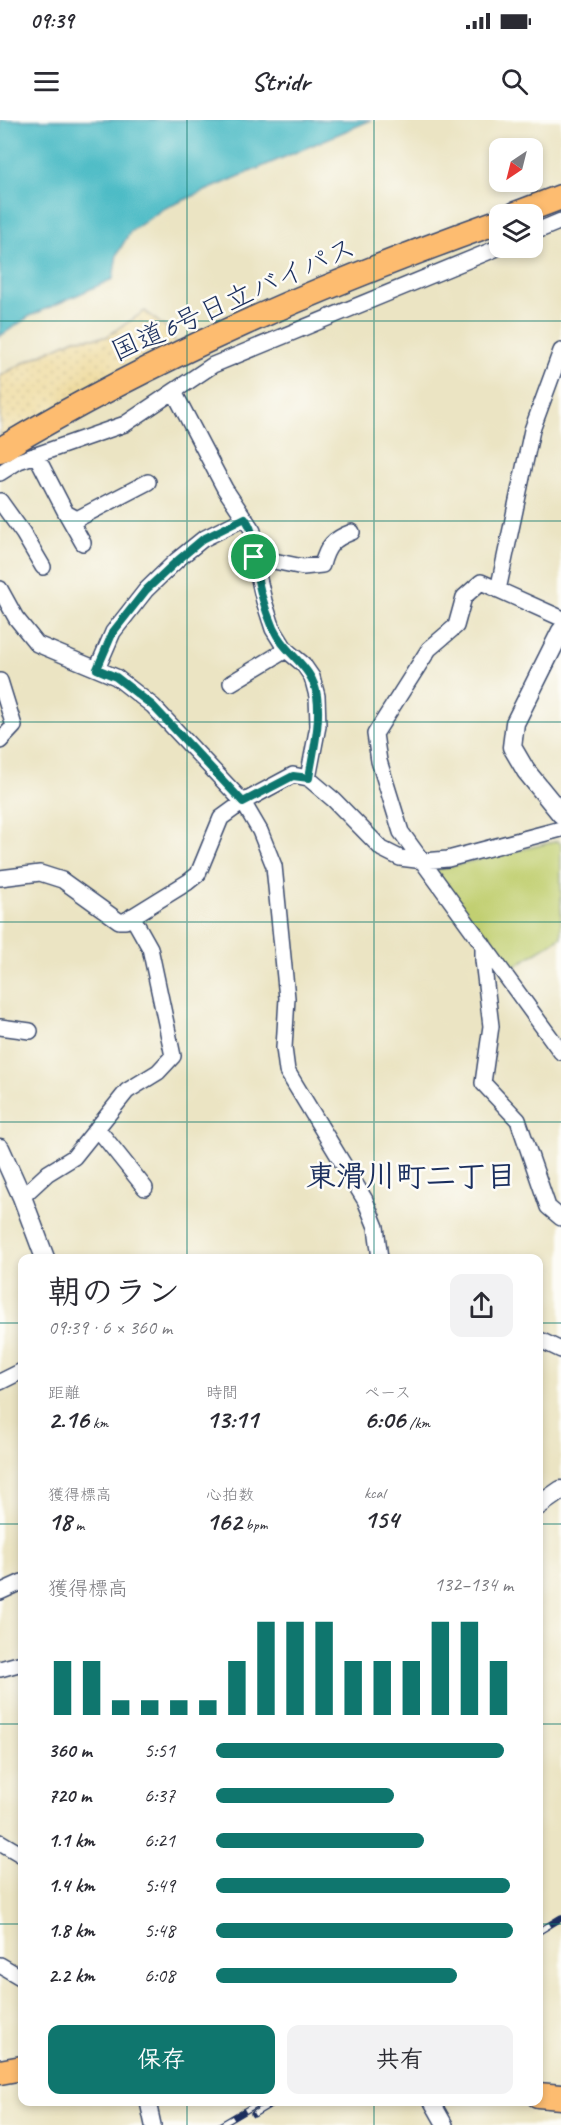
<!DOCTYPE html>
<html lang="ja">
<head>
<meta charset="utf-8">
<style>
	:root { --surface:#fff; --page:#f2f2f3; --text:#2b2b33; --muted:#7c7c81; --accent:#0f766e }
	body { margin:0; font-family:Caveat,"Klee One",sans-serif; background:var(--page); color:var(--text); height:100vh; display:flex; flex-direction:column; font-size:22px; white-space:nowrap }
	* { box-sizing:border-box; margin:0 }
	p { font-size:20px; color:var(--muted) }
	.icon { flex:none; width:33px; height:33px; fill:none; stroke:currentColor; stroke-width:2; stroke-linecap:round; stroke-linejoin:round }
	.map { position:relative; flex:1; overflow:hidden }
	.sheet { position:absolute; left:18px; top:1134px; width:525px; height:852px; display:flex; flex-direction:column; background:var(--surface); border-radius:12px; box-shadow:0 3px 9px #0003 }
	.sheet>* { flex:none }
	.needle { width:39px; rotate:215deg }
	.buttons { position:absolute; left:489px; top:18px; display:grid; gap:12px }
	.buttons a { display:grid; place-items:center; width:54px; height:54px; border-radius:12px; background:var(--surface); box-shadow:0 3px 9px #0003; font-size:30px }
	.pin { position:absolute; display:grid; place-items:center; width:51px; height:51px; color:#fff; margin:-26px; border:3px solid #fff; border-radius:50%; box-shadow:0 2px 6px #0007 }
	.round { display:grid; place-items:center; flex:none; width:63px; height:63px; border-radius:12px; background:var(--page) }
	.head { display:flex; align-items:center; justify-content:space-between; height:102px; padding:0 30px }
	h1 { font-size:33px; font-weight:600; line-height:45px }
	.stats { display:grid; grid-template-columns:repeat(3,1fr); gap:9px; height:102px; padding:6px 30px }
	.stats div { display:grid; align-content:center }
	.stats b { font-size:26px; font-weight:600 }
	.stats small { font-size:16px; font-weight:400 }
	.stats p { font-size:16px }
	.chart { height:168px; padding:12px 30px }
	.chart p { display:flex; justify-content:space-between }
	.chart svg { width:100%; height:108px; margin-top:6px; stroke:var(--accent); stroke-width:6 }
	.cta { display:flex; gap:12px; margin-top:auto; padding:12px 30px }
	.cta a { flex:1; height:69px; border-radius:12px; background:var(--accent); color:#fff; font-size:24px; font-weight:600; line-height:69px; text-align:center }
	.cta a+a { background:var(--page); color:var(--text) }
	ul { padding:0 30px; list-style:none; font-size:20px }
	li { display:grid; grid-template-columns:96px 72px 1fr; align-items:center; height:45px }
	li i { height:15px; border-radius:8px; background:var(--accent) }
	.status { display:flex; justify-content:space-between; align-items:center; height:42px; padding:0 30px; background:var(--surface); direction:ltr }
	.status svg { height:16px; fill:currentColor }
	header { display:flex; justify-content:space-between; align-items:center; height:78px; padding:0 30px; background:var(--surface); font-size:27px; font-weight:600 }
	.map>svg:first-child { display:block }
	.green { fill:#c1cf71; stroke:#6e7f68; stroke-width:1.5 }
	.sand { fill:url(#sand-dots); stroke:#84847e; stroke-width:1.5 }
	.water { fill:#4ebcc6; stroke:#347692; stroke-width:1.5 }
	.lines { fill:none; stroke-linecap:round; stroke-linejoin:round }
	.minor-casing { stroke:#3a4a6d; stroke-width:18 }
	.tertiary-casing { stroke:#3a4a6d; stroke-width:21 }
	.trunk-casing { stroke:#3a4a6d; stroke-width:27 }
	.minor { stroke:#fff; stroke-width:15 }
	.tertiary { stroke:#fff; stroke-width:18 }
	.trunk { stroke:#fdbc70; stroke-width:24 }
	.rail-casing { stroke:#1b2f5e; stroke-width:7 }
	.rail { stroke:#fdfcf7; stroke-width:4.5; stroke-dasharray:14; stroke-linecap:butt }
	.route-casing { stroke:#fff; stroke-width:12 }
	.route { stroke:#0f766e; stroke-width:8 }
	.grid { fill:none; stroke:#0f766e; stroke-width:1.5; stroke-opacity:0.55 }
	.labels { text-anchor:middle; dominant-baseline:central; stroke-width:5; stroke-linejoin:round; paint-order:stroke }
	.street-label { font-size:28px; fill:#1b2f5e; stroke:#fdfcf7 }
	.neighbourhood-label { font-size:30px; font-weight:bold; fill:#1b2f5e; stroke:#fdfcf7 }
</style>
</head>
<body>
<div class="status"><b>09:39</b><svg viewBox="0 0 49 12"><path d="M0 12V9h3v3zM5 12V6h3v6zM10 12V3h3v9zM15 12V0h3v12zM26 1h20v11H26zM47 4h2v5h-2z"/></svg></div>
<header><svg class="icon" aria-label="menu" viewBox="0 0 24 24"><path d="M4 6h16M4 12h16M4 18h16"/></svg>Stridr<svg class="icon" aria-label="search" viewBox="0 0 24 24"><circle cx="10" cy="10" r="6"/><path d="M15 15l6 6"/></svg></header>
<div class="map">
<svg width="561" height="2005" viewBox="0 0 561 2005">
	<defs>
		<pattern id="sand-dots" width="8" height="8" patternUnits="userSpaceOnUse" patternTransform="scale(1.5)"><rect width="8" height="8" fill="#eeda9e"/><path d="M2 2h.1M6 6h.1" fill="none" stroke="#ccbb8a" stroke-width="1.8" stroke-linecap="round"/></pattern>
	</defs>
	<rect width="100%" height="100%" fill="#fdfcf7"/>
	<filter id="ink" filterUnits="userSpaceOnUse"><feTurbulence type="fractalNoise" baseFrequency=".0167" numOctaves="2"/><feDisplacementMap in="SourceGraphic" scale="12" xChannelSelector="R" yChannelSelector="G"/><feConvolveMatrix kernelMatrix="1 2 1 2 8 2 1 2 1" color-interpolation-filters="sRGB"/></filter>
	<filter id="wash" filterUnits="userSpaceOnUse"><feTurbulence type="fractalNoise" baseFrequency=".008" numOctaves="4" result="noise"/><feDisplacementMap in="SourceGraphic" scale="24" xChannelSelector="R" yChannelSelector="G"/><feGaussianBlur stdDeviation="1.35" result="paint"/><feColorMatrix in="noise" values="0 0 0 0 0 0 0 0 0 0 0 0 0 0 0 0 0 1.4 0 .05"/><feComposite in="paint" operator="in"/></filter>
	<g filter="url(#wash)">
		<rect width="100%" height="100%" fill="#ebe4c3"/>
		<path class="green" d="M558,721L561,724V817L512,848L430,751Z"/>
		<path class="sand" d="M145,191L166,208L182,232L0,336V256L25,242L75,219L106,217Z"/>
		<path class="water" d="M0,0H371L163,89L130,112L117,134L113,159L30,196L0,216Z"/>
	</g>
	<g filter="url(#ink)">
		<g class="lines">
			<g class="minor-casing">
				<path id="minor" d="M532,113L561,101
					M174,272L225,369L253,411L254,437L264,481L273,509L286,530L303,544L312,557L317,576L318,606L308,658
					M36,335L66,393L77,399L148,362
					M0,353L19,341L125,304L213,245L500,127
					M0,381L23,413L43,447
					M66,393L83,423
					M254,437L303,447L322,445C327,426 333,419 352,412
					M0,469L16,498L37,524L116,557L153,586L243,682L260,711L274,746L287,878L284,928L287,951L365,1080L376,1107L380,1138
					M498,470L532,310L561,231
					M561,498L481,462L464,477L456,506L429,529L375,614L379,641L401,712L561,932
					M97,549L113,512L146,470L177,440L203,419L245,398
					M0,561L14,606L0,621
					M231,563L286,530
					M0,758L40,753L62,760L119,801H125L188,762L198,754L221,698L243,682L293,655L308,658L334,680L382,729L400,738L424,741L448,739L561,709
					M483,824V840L491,906L483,963L518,1000L548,1087L561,1098
					M0,907L30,911
					M97,1008L145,1068
					M22,1077L48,1053L74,1037L127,971L158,952L173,936L150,828L132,796
					M538,1219L561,1230
					M0,1262L22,1251
					M0,1472L22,1462
					M0,1549L22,1543
					M0,1722L22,1735
					M0,1845L22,1858
					M148,1982L153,2005
					M432,1982L445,2005"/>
			</g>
			<g class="tertiary-casing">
				<path id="tertiary" d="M561,511L515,603L512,627L526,651L561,694
					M0,1028L22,1077L45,1138
					M538,1386L561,1370"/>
			</g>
			<g class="trunk-casing">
				<path id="trunk" d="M516,94L561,77
					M0,330C158,235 327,163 500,101
					M0,1952L22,1948
					M538,1975L561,1977"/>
			</g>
			<use href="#minor" class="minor"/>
			<use href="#tertiary" class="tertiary"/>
			<use href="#trunk" class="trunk"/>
			<g class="rail-casing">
				<path id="rail" d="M538,1812L561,1798
					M254,1994L274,1982
					M221,2005L260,1982"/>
			</g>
			<use href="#rail" class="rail"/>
		</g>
	</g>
	<g class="lines" filter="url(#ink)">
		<g class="route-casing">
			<path id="route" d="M245,398C256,415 251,419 254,438C257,461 264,487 273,508C285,535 313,545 317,576C321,603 313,632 309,658L293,656L243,682L153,586L116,557L97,549L113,512L146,470L177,441L203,419Z"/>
		</g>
		<use href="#route" class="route"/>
	</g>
	<path class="grid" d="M187,0V1138M374,0V1138M0,201H561M0,401H561M0,602H561M0,802H561M0,1002H561M0,1203H22M538,1203H561M0,1404H22M538,1404H561M0,1604H22M538,1604H561M0,1804H22M538,1804H561M187,1982V2005M374,1982V2005"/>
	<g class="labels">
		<g class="street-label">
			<text transform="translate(233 179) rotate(-24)">国道6号日立バイパス</text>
		</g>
		<g class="neighbourhood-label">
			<text x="411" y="1056">東滑川町二丁目</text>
		</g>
	</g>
</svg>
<div class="buttons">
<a><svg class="needle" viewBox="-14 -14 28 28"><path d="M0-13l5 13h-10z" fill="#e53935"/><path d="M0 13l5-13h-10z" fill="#7c7c81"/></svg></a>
<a><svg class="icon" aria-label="layers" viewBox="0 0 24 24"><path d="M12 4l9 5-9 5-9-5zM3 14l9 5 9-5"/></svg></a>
</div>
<div class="pin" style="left:254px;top:437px;background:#1e9e55"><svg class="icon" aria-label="arrive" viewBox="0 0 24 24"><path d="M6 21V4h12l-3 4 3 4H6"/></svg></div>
<section class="sheet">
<div class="head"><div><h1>朝のラン</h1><p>09:39 · 6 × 360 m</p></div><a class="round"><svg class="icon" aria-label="share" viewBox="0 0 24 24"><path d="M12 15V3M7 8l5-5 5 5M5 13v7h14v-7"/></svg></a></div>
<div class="stats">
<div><p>距離</p><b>2.16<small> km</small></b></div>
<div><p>時間</p><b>13:11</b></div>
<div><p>ペース</p><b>6:06<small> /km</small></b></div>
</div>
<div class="stats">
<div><p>獲得標高</p><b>18<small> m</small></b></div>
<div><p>心拍数</p><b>162<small> bpm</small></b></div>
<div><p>kcal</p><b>154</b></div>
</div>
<div class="chart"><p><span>獲得標高</span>132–134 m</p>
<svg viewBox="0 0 160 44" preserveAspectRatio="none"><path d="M5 44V22M15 44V22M25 44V38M35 44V38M45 44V38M55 44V38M65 44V22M75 44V6M85 44V6M95 44V6M105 44V22M115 44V22M125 44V22M135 44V6M145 44V6M155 44V22"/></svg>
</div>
<ul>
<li><b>360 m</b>5:51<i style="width:97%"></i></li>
<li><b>720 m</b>6:37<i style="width:60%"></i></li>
<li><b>1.1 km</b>6:21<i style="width:70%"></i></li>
<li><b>1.4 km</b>5:49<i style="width:99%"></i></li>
<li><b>1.8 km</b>5:48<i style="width:100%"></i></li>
<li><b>2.2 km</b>6:08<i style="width:81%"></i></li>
</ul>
<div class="cta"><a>保存</a><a>共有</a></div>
</section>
</div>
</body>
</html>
